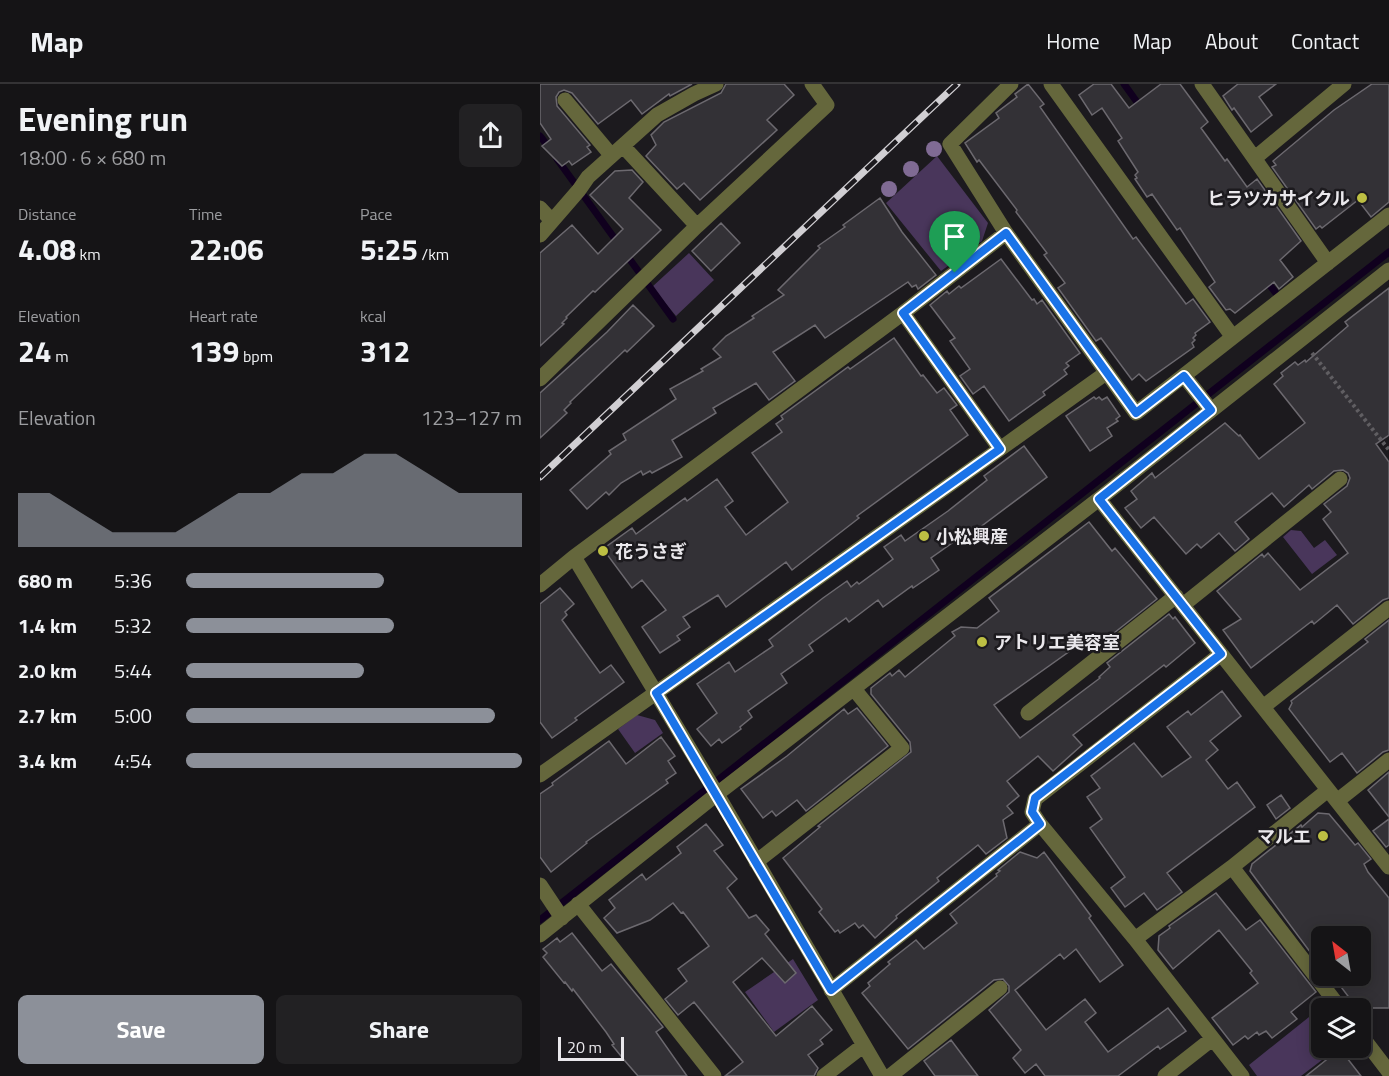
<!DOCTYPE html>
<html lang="en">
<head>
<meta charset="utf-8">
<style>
	:root { --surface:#151416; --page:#222123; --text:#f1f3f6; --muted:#9d9ea1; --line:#343335; --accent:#8c9099 }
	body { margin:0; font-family:"Titillium Web","Noto Sans JP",sans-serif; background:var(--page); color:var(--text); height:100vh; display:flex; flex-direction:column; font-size:22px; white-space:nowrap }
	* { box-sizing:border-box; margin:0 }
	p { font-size:20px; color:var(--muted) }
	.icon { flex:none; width:33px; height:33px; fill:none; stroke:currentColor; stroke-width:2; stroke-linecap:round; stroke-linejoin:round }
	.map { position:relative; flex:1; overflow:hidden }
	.details { display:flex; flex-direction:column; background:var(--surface); width:540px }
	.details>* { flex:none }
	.needle { width:39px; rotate:329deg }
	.buttons { position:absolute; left:771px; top:842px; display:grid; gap:12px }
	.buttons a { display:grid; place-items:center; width:60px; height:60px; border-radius:9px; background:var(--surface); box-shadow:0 3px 15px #0003,0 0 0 2px var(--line); font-size:30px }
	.scale { position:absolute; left:18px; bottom:15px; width:66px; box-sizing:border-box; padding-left:6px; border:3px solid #eae8ec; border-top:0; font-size:16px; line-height:21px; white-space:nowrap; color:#eae8ec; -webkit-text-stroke:4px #1c1a1e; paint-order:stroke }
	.pin { position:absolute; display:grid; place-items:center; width:51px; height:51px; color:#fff; margin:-62px -26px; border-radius:50% 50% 50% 0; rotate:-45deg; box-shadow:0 0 6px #0007 }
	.pin .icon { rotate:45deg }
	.round { display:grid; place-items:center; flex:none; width:63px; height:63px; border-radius:9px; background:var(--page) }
	.summary { display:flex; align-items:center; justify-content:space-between; height:102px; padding:0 18px }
	h1 { font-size:33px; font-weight:700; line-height:45px }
	.figures { display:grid; grid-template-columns:repeat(3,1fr); gap:9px; height:102px; padding:6px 18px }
	.figures div { display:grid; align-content:center }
	.figures b { font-size:30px; font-weight:700 }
	.figures small { font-size:16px; font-weight:400 }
	.figures p { font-size:16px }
	.chart { height:168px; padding:12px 18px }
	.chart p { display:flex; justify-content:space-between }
	.chart svg { width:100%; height:108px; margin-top:6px; fill:var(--accent); opacity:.7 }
	.cta { display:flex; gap:12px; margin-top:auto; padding:12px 18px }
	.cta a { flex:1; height:69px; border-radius:9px; background:var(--accent); color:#fff; font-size:24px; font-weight:700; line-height:69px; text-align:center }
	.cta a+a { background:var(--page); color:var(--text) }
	ul { padding:0 18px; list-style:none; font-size:20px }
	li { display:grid; grid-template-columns:96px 72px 1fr; align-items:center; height:45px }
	li i { height:15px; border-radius:8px; background:var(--accent) }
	header { display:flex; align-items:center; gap:36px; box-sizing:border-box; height:84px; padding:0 30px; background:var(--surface); border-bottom:2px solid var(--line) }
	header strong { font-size:28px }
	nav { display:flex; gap:33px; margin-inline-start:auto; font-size:21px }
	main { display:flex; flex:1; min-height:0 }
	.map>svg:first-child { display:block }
	.green { fill:#49365b }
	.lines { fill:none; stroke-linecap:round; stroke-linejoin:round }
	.stream { stroke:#10001e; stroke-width:7 }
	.building { fill:#333136; stroke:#6c696f; stroke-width:1.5 }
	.path { stroke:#605e62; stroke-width:4; stroke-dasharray:3 3; stroke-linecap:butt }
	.minor { stroke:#65673c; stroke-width:15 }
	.rail-casing { stroke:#d1cfd3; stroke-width:7 }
	.rail { stroke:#1c1a1e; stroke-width:4.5; stroke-dasharray:14; stroke-linecap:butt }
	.tree { fill:#806b94 }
	.route-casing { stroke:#fff; stroke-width:12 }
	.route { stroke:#1a73e8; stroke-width:8 }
	.poi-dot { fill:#bdbf43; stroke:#1c1a1e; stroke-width:2 }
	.labels { text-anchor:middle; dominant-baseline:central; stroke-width:5; stroke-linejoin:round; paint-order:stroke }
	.poi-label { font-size:18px; font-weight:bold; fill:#eae8ec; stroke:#1c1a1e; text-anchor:start }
</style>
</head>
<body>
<header>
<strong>Map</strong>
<nav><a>Home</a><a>Map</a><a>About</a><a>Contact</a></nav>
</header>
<main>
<section class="details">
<div class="summary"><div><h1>Evening run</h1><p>18:00 · 6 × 680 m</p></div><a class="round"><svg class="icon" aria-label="share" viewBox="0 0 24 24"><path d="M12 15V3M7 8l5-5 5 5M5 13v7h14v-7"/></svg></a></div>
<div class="figures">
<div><p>Distance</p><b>4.08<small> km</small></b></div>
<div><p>Time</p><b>22:06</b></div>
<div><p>Pace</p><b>5:25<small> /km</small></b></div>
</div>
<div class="figures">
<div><p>Elevation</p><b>24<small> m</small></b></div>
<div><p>Heart rate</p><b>139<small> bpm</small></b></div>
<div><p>kcal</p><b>312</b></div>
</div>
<div class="chart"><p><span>Elevation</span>123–127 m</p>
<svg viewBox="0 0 160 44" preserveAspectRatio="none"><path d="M0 44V22L10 22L20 30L30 38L40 38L50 38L60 30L70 22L80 22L90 14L100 14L110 6L120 6L130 14L140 22L150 22L160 22V44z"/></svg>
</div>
<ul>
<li><b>680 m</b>5:36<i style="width:59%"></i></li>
<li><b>1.4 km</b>5:32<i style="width:62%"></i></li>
<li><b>2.0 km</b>5:44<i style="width:53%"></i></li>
<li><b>2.7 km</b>5:00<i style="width:92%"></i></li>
<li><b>3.4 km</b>4:54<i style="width:100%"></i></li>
</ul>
<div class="cta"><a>Save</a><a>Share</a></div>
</section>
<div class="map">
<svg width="849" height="992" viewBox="0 0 849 992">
	<rect width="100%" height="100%" fill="#1c1a1e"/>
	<path class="green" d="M397,72L448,139L442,157L401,187L346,119Z
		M149,169L174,196L136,232L112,203Z
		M751,446L761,447L774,464L785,456L797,471L772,490L743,453Z
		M97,631L115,636L123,649L95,669L78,645Z
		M253,875L278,916L234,948L205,908Z
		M784,921L787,924H782V963H799L761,992H717L709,981Z"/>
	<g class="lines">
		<path class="stream" d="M584,0L602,25
			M0,52L11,66
			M17,75L133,235
			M724,194L735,208
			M0,836L849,168"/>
	</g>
	<path class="building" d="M0,0H152L130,12L129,10L102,30L91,16L58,40L32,9L24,6L19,8L16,13L17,22L50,61L47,63L51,68L32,81L29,77L22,82L2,62L11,55L0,39Z
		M186,0H244L254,11L227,36L237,46L160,116L144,99L137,105L106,72L116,61L111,51L124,38L181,9Z
		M488,0L504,20L500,23L593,155L596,153L646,220L653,215L670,238L655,249L656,251L653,254L655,256L652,259L654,263L606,297L599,290L592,296L561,254L556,257L518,204L525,199L504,171L507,169L476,128L477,126L439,76L437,78L425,59L459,34L456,29L477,13L475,10Z
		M554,0H571L589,24L621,0H640L668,38L661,44L685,77L687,75L707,103L717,95L761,157L740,176L753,193L739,205L734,198L695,229L690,225L686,226L669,203L675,198L640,144L637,146L612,110L607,113L595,95L597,94L595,91L598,88L578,57L582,54L562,24L552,31L539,11Z
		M698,0H736L719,13L732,31L711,48L694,24L692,26L683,12Z
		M832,0H849V118L831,133L818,116L782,144L780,142L776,145L732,83L736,81L733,77L794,26Z
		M92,86L103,98L89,114L121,146L55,208L53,207L26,233L27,234L22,239L24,240L0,262V169L32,141L58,170L83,145L50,111L75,87Z
		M340,114L362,148L396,191L378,205L376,201L372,203L368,198L285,254L275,241L233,268L255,297L229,316L216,299L173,324L176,329L132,356L142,373L112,389L110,387L103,391L101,387L81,399L69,411L66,408L47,425L30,406L71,370L69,367L86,356L83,350L136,315L130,305L163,287L161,285L181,273L173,265L186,252L214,234L212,232L244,211L238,206L280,164L278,162L305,143L303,141Z
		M181,139L200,159L171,187L152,167Z
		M461,175L492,216L494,215L497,220L502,216L540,269L526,279L529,282L524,286L527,290L503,308L505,311L469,337L444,302L433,310L420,292L430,285L410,257L415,254L390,221L407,207L409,210L419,202L421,204Z
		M849,204V351L836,360L849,378V514L843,516L813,540L797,521L774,540L772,537L711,584L683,546L701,535L677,507L722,470L724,473L728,469L760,506L808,469L783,435L791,428L784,420L807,402L810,394L808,389L803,386L794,387L772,405L769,401L744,423L732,409L695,438L709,455L695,467L679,449L661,464L657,460L646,470L614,433L601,444L585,424L597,415L591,407L612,389L615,394L685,339L699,352L700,351L719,375L765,339L734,300L743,292L741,289L755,278L758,281L765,276L766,278L808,242L805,238Z
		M93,221L114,242L87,268L85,266L30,318L31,319L24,326L27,329L0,354V309L67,248Z
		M354,254L381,292L383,291L397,309L404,304L417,321L410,326L428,351L317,432L319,434L252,486L246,478L186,523L178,511L143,533L150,543L137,552L140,556L120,569L102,543L126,526L102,496L92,504L63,465L92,444L96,450L145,414L147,417L177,395L193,417L185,423L206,451L248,418L212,369L242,348L236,340L243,335L241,332L308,283L310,285Z
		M554,313L556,315L559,313L562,316L567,313L580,332L576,335L578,337L567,344L572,352L550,367L526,332Z
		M484,362L507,393L427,453L425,450L391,474L399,486L373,504L372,502L343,523L338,516L309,538L306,534L269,561L273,567L241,590L247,599L208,627L212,633L200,643L201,645L182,659L179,655L171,662L157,645L177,629L157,600L189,578L195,588L233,562L229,556L283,514L307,497L311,503L317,498L319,500L353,475L344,463L361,451L365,457L408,427L447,396L444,392Z
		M549,438L572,467L575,464L617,515L555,564L547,555L454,621L480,654L560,594L559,593L570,583L567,579L629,530L633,535L635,533L655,559L626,583L624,581L533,651L542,661L513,687L498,672L467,697L479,712L467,722L473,729L463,736L467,754L446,770L438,761L397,794L399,797L356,832L357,834L335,854L323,841L319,844L315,839L300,849L298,846L295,848L279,828L282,825L243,774L280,743L278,742L371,668L370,658L331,610V604L350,589L352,592L359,586L365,593L415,552L412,548L421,543L437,544L459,527L449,514Z
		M20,504L34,520L25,528L27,531L22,536L60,589L71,581L84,598L35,634L37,636L12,654L0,638V520Z
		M849,536V666L843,668L817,689L802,669L790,678L749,625L752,619L751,617L828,558L825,555Z
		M682,607L701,632L670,657L678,666L666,676L688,705L697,698L715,723L627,789L642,808L617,826L604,809L585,823L571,804L585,793L550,744L562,735L547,713L560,704L551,692L594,659L622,693L651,673L627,643L648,627L651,631Z
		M317,624L348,662L266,727L257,716L236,732L232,727L223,734L201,705L247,672L304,625L308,630Z
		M121,653L135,672L128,677L136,689L126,696L128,699L46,758L47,759L11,788L0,773V710L13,701L12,699L69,657L86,680Z
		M849,688V733L828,706Z
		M741,711L750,724L736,735L727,721Z
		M778,729L789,730L815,761L818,759L831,775L824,780L828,788L849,814V924H817L792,891H820V852H782V884L710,787L712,780L761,741L762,743Z
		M849,735V761L846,763L833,747Z
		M166,740L183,761L174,767L197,795L187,804L209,834L216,831L229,846L225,850L256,889L245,899L222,874L193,898L236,952L272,922L292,946L280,956L283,960L268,971L278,984L274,992H185L203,978L154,918L138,931L125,915L147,897L138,885L169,862L143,828L141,829L133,819L110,836L77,849L64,834L75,824L69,816L102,790L106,796L141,769L137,763Z
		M480,768L497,774L504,768L551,832L549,834L583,881L560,898L536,865L524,875L520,870L475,906L506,946L545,915L556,929L545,938L568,968L628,924L646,947L620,965L618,962L578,992H505L496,980L485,989L473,974L481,966L449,926L469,908V902L463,895L454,896L368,965L322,909L330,902L328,899L350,880L348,878L376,856L384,865L417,839L410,830L457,792L456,790L460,787L458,786Z
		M676,809L706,846L720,836L776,908L751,928L757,935L732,954L726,947L719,951L717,948L708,955L705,952L693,961L672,934L718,899L710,889L712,887L679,846L633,885L618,866L619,852L630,844L629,842Z
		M32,849L62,887L71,880L110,927L123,943L116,948L147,992H98L85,977L72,961L74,960L66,948L33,905L32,907L25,898L24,899L3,873L7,869L3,865L17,854L20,858Z
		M411,956L438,992H395L384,977Z
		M800,965L821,992H766Z"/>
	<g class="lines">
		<path class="path" d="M772,269L849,366"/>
		<path class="minor" d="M471,0L410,60L466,149L596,329L849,131
			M511,0L692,252
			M662,0L788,179
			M25,16L71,71
			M83,62L157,142
			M715,74L804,0
			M0,124L12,137
			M0,151L39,106L48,93L117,31L154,10L176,0
			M363,229L460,365L566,289
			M644,292L671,326
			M0,295L157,142L287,21L272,0
			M559,415L849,783
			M34,473L363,229L466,149
			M0,501L34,473L177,710L342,992
			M643,521L800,395
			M681,570L495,715L492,728L500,740L595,855L702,992
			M723,623L849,524
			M488,629L636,512
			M0,691L460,365
			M797,717L849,676
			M216,778L362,664L314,605
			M692,783L800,924
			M0,801L22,834
			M38,820L174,992
			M0,851L177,710L559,415L849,186
			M595,855L692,783L788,706
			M291,906L500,740
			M820,950L849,988
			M284,992L324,961
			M350,992L460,904
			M625,992L672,955"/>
		<g class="rail-casing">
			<path id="rail" d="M0,393L417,0"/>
		</g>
		<use href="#rail" class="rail"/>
	</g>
	<g class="tree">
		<circle cx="394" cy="65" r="8"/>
		<circle cx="371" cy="85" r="8"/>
		<circle cx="349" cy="105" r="8"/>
	</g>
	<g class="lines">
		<g class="route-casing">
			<path id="route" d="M466,149L596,329L644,292L671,326L559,415L681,570L495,714L492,728L500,740L291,906L116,609L460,365L363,229Z"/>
		</g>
		<use href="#route" class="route"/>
	</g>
	<g class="poi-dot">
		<circle cx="822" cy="114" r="6"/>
		<circle cx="384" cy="452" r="6"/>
		<circle cx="63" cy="467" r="6"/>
		<circle cx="442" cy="558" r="6"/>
		<circle cx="783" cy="752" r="6"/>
	</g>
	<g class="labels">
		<g class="poi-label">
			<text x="810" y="114" text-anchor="end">ヒラツカサイクル</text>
			<text x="396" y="452">小松興産</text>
			<text x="75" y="467">花うさぎ</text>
			<text x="454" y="558">アトリエ美容室</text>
			<text x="771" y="752" text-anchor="end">マルエ</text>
		</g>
	</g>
</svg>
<div class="buttons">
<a><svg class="needle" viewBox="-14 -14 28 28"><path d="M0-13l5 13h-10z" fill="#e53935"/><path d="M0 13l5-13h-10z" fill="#9d9ea1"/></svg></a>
<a><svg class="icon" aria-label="layers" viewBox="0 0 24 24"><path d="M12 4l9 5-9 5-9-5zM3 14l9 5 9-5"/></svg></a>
</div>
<div class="scale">20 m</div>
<div class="pin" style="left:415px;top:189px;background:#1e9e55"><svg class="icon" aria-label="arrive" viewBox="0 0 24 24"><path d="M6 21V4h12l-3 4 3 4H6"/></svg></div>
</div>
</main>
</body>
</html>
